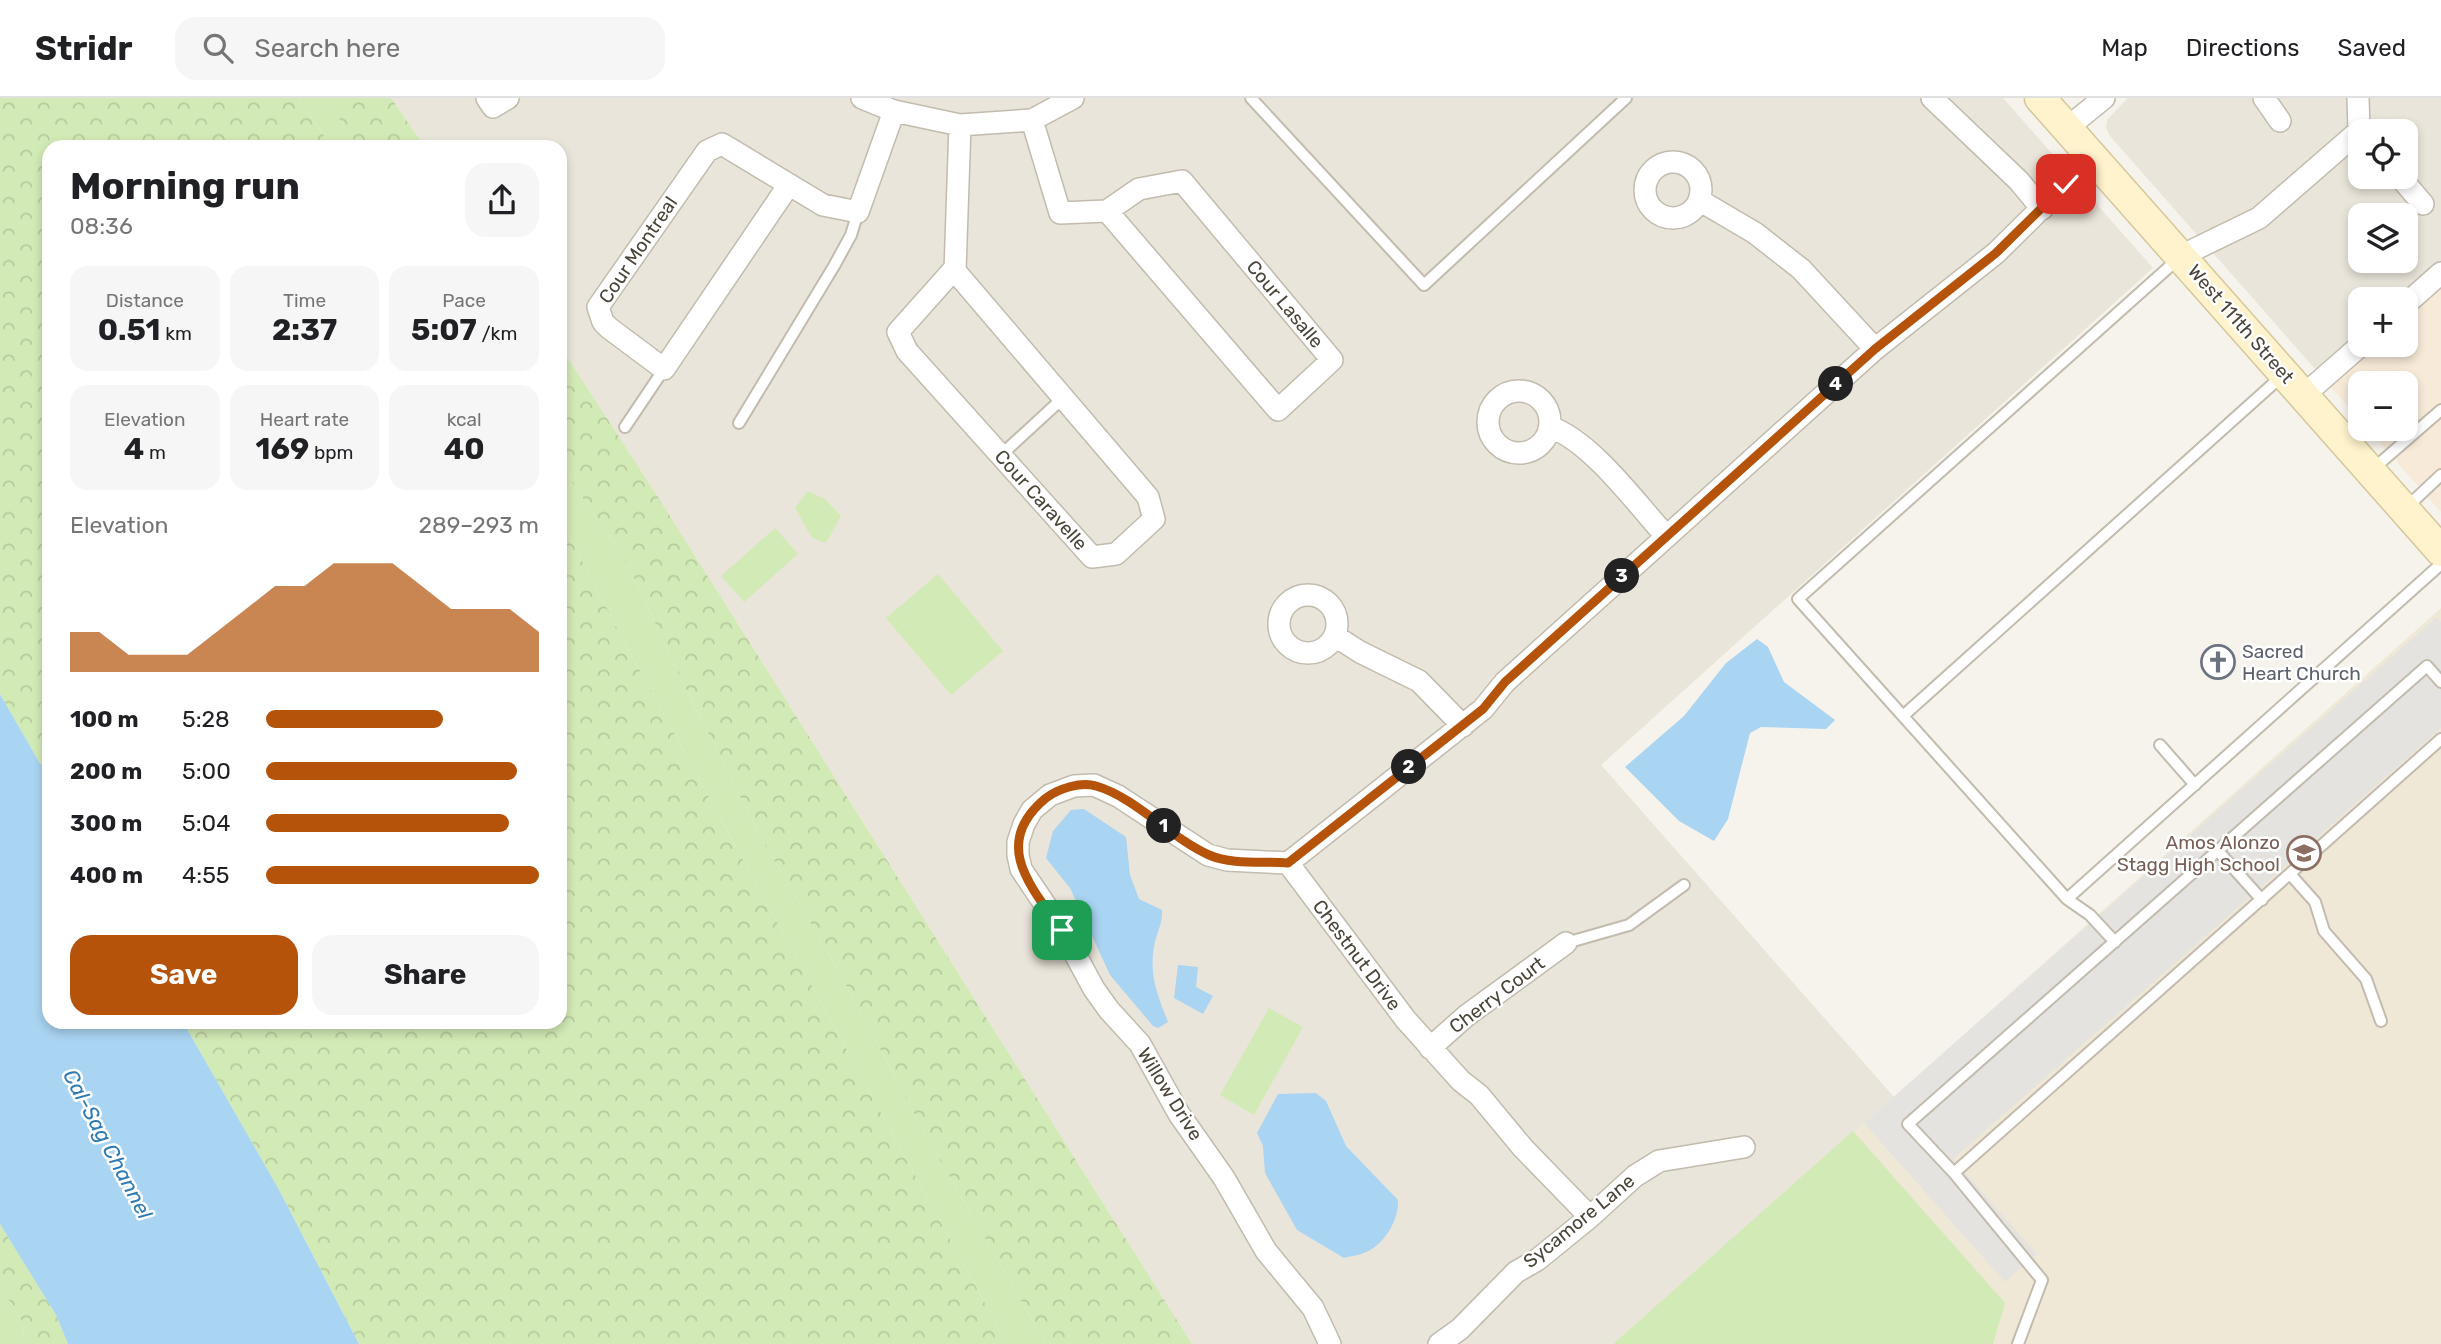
<!DOCTYPE html>
<html lang="en">
<head>
<meta charset="utf-8">
<style>
	:root { --surface:#fff; --page:#f6f6f6; --text:#202124; --muted:#757577; --line:#e0e0e0; --accent:#b45309 }
	body { margin:0; font-family:Rubik,sans-serif; background:var(--page); color:var(--text); height:100vh; display:flex; flex-direction:column; font-size:26px; white-space:nowrap }
	* { box-sizing:border-box; margin:0 }
	p { font-size:23px; color:var(--muted) }
	.icon { flex:none; width:38px; height:38px; fill:none; stroke:currentColor; stroke-width:2; stroke-linecap:round; stroke-linejoin:round }
	.map { position:relative; flex:1; overflow:hidden }
	.details { position:absolute; left:42px; top:42px; width:525px; height:889px; display:flex; flex-direction:column; background:var(--surface); border-radius:21px; box-shadow:0 4px 10px #0003 }
	.details>* { flex:none }
	.controls { position:absolute; left:2348px; top:21px; display:grid; gap:14px }
	.controls a { display:grid; place-items:center; width:70px; height:70px; border-radius:14px; background:var(--surface); box-shadow:0 4px 10px #0003; font-size:35px }
	.pin { position:absolute; display:grid; place-items:center; width:60px; height:60px; color:#fff; margin:-30px; border-radius:14px; box-shadow:0 4px 10px #0006 }
	.km { position:absolute; width:35px; height:35px; margin:-18px; border-radius:50%; background:#222; color:#fff; font-size:19px; line-height:35px; text-align:center }
	.round { display:grid; place-items:center; flex:none; width:74px; height:74px; border-radius:21px; background:var(--page) }
	.summary { display:flex; align-items:center; justify-content:space-between; height:119px; padding:0 28px }
	h1 { font-size:38px; font-weight:700; line-height:52px }
	.stats { display:grid; grid-template-columns:repeat(3,1fr); gap:10px; height:119px; padding:7px 28px }
	.stats div { display:grid; align-content:center; border-radius:18px; background:var(--page); text-align:center }
	.stats b { font-size:30px; font-weight:700 }
	.stats small { font-size:19px; font-weight:400 }
	.stats p { font-size:19px }
	.chart { height:196px; padding:14px 28px }
	.chart p { display:flex; justify-content:space-between }
	.chart svg { width:100%; height:126px; margin-top:7px; fill:var(--accent); opacity:.7 }
	.cta { display:flex; gap:14px; margin-top:auto; padding:14px 28px }
	.cta a { flex:1; height:80px; border-radius:21px; background:var(--accent); color:#fff; font-size:28px; font-weight:700; line-height:80px; text-align:center }
	.cta a+a { background:var(--page); color:var(--text) }
	ul { padding:0 28px; list-style:none; font-size:23px }
	li { display:grid; grid-template-columns:112px 84px 1fr; align-items:center; height:52px }
	li i { height:18px; border-radius:9px; background:var(--accent) }
	header { display:flex; align-items:center; gap:42px; box-sizing:border-box; height:98px; padding:0 35px; background:var(--surface); border-bottom:2px solid var(--line) }
	header strong { font-size:33px }
	nav { display:flex; gap:38px; margin-inline-start:auto; font-size:24px }
	.search { width:490px; height:63px; background:var(--page); display:flex; align-items:center; gap:18px; box-sizing:border-box; padding:0 24px; border-radius:21px; color:var(--muted); font-size:26px }
	.map>svg:first-child { display:block }
	.residential { fill:#eae5da; fill-rule:evenodd }
	.commercial { fill:#f7ead8 }
	.education { fill:#efe8d6 }
	.green { fill:#d2eab5 }
	.forest { fill:url(#forest-crowns) }
	.parking { fill:#e5e3e0 }
	.water { fill:#a9d4f2 }
	.lines { fill:none; stroke-linecap:round; stroke-linejoin:round }
	.service-casing { stroke:#c2bbae; stroke-width:14 }
	.minor-casing { stroke:#c2bbae; stroke-width:24 }
	.secondary-casing { stroke:#d6c79b; stroke-width:33 }
	.service { stroke:#fff; stroke-width:10 }
	.minor { stroke:#fff; stroke-width:21 }
	.secondary { stroke:#fff3cd; stroke-width:30 }
	.route-casing { stroke:#fff; stroke-width:14 }
	.route { stroke:#b45309; stroke-width:9 }
	.labels { text-anchor:middle; dominant-baseline:central; stroke-width:5; stroke-linejoin:round; paint-order:stroke }
	.street-label { font-size:19px; fill:#4b4439; stroke:#fff }
	.worship-label { font-size:19px; fill:#5b616d; stroke:#fff; text-anchor:start }
	.education-label { font-size:19px; fill:#785e54; stroke:#fff; text-anchor:end }
	.water-label { font-size:21px; font-style:italic; fill:#2e7ab2; stroke:#fff }
</style>
</head>
<body>
<header>
<strong>Stridr</strong>
<div class="search"><svg class="icon" aria-label="search" viewBox="0 0 24 24"><circle cx="10" cy="10" r="6"/><path d="M15 15l6 6"/></svg>Search here</div>
<nav><a>Map</a><a>Directions</a><a>Saved</a></nav>
</header>
<div class="map">
<svg width="2441" height="1246" viewBox="0 0 2441 1246">
	<defs>
		<pattern id="forest-crowns" width="20" height="18" patternUnits="userSpaceOnUse" patternTransform="scale(1.75)"><rect width="20" height="18" fill="#d2eab5"/><path d="M2 6a3 3 0 1 1 6 0M12 15a3 3 0 1 1 6 0" fill="none" stroke="#b6ca9c"/></pattern>
	</defs>
	<rect width="100%" height="100%" fill="#f6f3ec"/>
	<path class="residential" d="M391,0H2003L2153,170L1601,667L1894,999L1613,1246H1192L656,396L560,248V49H425Z
		M2128,0H2441V175L2406,201H2361V247L2323,280L2110,38L2106,30L2107,22ZM2361,33H2406V79H2361ZM2361,117H2406V163H2361Z"/>
	<path class="commercial" d="M2441,175V414L2368,331H2406V285H2361V323L2323,280L2361,247H2406V206Z"/>
	<path class="education" d="M2441,510V1246H1614L1894,999Z"/>
	<path class="green" d="M298,0H324L359,49H332Z
		M560,366L628,467L684,587L759,736L838,872L928,1041L1046,1246H1007L619,534L560,420Z
		M808,393L825,401L841,418L826,445L812,440L795,410Z
		M775,430L798,456L744,504L721,478Z
		M938,476L1003,553L951,597L886,520Z
		M1269,910L1303,929L1254,1017L1220,997Z
		M1853,1033L2005,1205L1993,1246H1613Z
		M0,1188L22,1223L23,1242L18,1246H0Z"/>
	<path class="forest" d="M0,0H298L332,49H49V681L0,596Z
		M324,0H391L425,49H359Z
		M560,248L656,396L1192,1246H1046L928,1041L838,872L759,736L684,587L628,467L560,366Z
		M560,420L619,534L1007,1246H359L278,1090L183,924H560Z
		M0,1126L56,1217L68,1246H18L23,1241L22,1223L0,1188Z"/>
	<path class="parking" d="M2437,519L2441,524V630L1953,1061L2037,1156L2005,1184L1864,1025Z"/>
	<path class="water" d="M1757,541L1768,549L1784,584L1835,622L1826,631L1761,629L1750,635L1728,721L1714,743L1679,723L1625,669L1684,618L1726,565Z
		M0,596L49,681V924H183L278,1090L359,1246H68L56,1217L0,1126Z
		M1084,711L1126,739L1130,777L1139,801L1162,812C1163,826 1156,835 1154,849C1149,878 1158,898 1168,924L1158,930L1153,928L1110,877L1070,790L1046,760L1053,733L1071,712Z
		M1178,867L1198,869L1196,889L1213,898L1203,916L1174,900Z
		M1316,995L1326,1003L1346,1048L1398,1102C1399,1121 1385,1146 1366,1154C1360,1157 1351,1158 1344,1160L1297,1132L1265,1075L1263,1048L1257,1035L1278,996Z"/>
	<g class="lines">
		<g class="service-casing">
			<path id="service" d="M1251,0L1424,187L1626,0
				M2178,161L1798,501L2067,801L2441,466
				M739,325L834,168L851,137L858,114
				M625,329L664,271
				M1001,357L1063,300
				M2373,371L2441,312
				M2407,409L2441,377
				M1903,618L2283,277
				M2160,647L2195,687
				M2218,753L2262,802
				M2290,776L2315,804L2324,833L2366,881L2381,923
				M2067,801L2090,817L2115,844
				M1566,845L1629,827L1684,787
				M1954,1075L2441,641
				M2018,1246L2042,1182L1954,1075L1908,1026L2427,568L2441,584"/>
		</g>
		<g class="minor-casing">
			<path id="minor" d="M487,0L493,9L508,0
				M862,0L894,13L960,27L1032,22L1073,0
				M1932,0L2019,83L2042,111
				M2264,0L2280,23
				M1032,22L1060,115L1107,113L1278,312L1332,262L1182,83L1139,91L1107,113
				M2067,30L2104,0
				M1645 92a28 28 0 1 1 56 0a28 28 0 1 1-56 0Z
				M2400,79L2423,106
				M788,88L664,271L609,230L603,224L598,209L707,53L722,46L823,107L858,114L894,13
				M1699,102L1755,135L1801,171L1875,251
				M2181,158L2259,120L2359,33L2358,0
				M955,170L898,234L907,253L1092,459L1116,456L1154,421L1148,399L955,173L960,27
				M2406,206L2441,175
				M1488 324a31 31 0 1 1 62 0a31 31 0 1 1-62 0Z
				M2304,297L2361,247
				M1550,329C1591,343 1636,405 1666,438
				M1279 526a29 29 0 1 1 58 0a29 29 0 1 1-58 0Z
				M1335,538L1360,554L1419,583L1463,628
				M1288,765L1483,611L1505,584L1875,251L1996,155L2093,59
				M1430,950L1466,918L1566,845
				M1330,1246L1313,1210L1266,1153L1224,1080L1179,1016L1140,946L1109,912L1094,891L1062,832L1021,771L1018,757V744L1024,726L1032,712L1050,697L1074,688L1094,687L1118,698L1208,757L1227,762L1288,765L1406,922L1461,983L1479,997L1523,1050L1590,1119
				M1439,1246L1460,1231L1516,1174L1537,1162L1590,1119L1635,1078L1659,1063L1744,1049"/>
		</g>
		<g class="secondary-casing">
			<path id="secondary" d="M2040,0L2441,453"/>
		</g>
		<use href="#service" class="service"/>
		<use href="#minor" class="minor"/>
		<use href="#secondary" class="secondary"/>
	</g>
	<g class="lines">
		<g class="route-casing">
			<path id="route" d="M1062,832C1030,788 991,745 1046,700C1058,691 1081,683 1096,688C1135,699 1172,741 1209,757C1232,767 1263,763 1288,765L1483,611L1505,584L1875,251L1996,155L2066,86"/>
		</g>
		<use href="#route" class="route"/>
	</g>
	<defs>
		<g id="church-ring" transform="scale(1.75)"><circle r="9.5" fill="#fff" stroke="#6b7280" stroke-width="1.5"/><path d="M-1.2-6h2.4v3.5h3.3v2.4h-3.3V6h-2.4V-.1h-3.3v-2.4h3.3Z" fill="#6b7280"/></g>
		<g id="school-ring" transform="scale(1.75)"><circle r="9.5" fill="#fff" stroke="#8d6e63" stroke-width="1.5"/><path d="M0-5L7-2L0 1L-7-2ZM-4 1L0 2.5L4 1V4Q0 6-4 4Z" fill="#8d6e63"/></g>
	</defs>
	<g fill-rule="evenodd">
		<use href="#church-ring" x="2218" y="564"/>
		<use href="#school-ring" x="2304" y="755"/>
	</g>
	<g class="labels">
		<g class="street-label">
			<text transform="translate(638 152) rotate(-56)">Cour Montreal</text>
			<text transform="translate(1285 206) rotate(50)">Cour Lasalle</text>
			<text transform="translate(2241 226) rotate(49)">West 111th Street</text>
			<text transform="translate(1041 402) rotate(48)">Cour Caravelle</text>
			<text transform="translate(1357 857) rotate(53)">Chestnut Drive</text>
			<text transform="translate(1497 897) rotate(-37)">Cherry Court</text>
			<text transform="translate(1170 996) rotate(58)">Willow Drive</text>
			<text transform="translate(1579 1123) rotate(-39)">Sycamore Lane</text>
		</g>
		<g class="worship-label">
			<text x="2242" y="553">Sacred<tspan x="2242" dy="22">Heart Church</tspan></text>
		</g>
		<g class="education-label">
			<text x="2280" y="744">Amos Alonzo<tspan x="2280" dy="22">Stagg High School</tspan></text>
		</g>
		<g class="water-label">
			<text transform="translate(108 1046) rotate(62)">Cal-Sag Channel</text>
		</g>
	</g>
</svg>
<div class="controls">
<a><svg class="icon" aria-label="locate" viewBox="0 0 24 24"><circle cx="12" cy="12" r="6"/><path d="M12 2v4M12 18v4M2 12h4M18 12h4"/></svg></a>
<a><svg class="icon" aria-label="layers" viewBox="0 0 24 24"><path d="M12 4l9 5-9 5-9-5zM3 14l9 5 9-5"/></svg></a>
<a>+</a>
<a>−</a>
</div>
<div class="pin" style="left:1062px;top:832px;background:#1e9e55"><svg class="icon" aria-label="arrive" viewBox="0 0 24 24"><path d="M6 21V4h12l-3 4 3 4H6"/></svg></div>
<div class="pin" style="left:2066px;top:86px;background:#d93025"><svg class="icon" aria-label="check" viewBox="0 0 24 24"><path d="M5 12l5 5 9-10"/></svg></div>
<b class="km" style="left:1164px;top:728px">1</b>
<b class="km" style="left:1409px;top:669px">2</b>
<b class="km" style="left:1622px;top:478px">3</b>
<b class="km" style="left:1836px;top:286px">4</b>
<section class="details">
<div class="summary"><div><h1>Morning run</h1><p>08:36</p></div><a class="round"><svg class="icon" aria-label="share" viewBox="0 0 24 24"><path d="M12 15V3M7 8l5-5 5 5M5 13v7h14v-7"/></svg></a></div>
<div class="stats">
<div><p>Distance</p><b>0.51<small> km</small></b></div>
<div><p>Time</p><b>2:37</b></div>
<div><p>Pace</p><b>5:07<small> /km</small></b></div>
</div>
<div class="stats">
<div><p>Elevation</p><b>4<small> m</small></b></div>
<div><p>Heart rate</p><b>169<small> bpm</small></b></div>
<div><p>kcal</p><b>40</b></div>
</div>
<div class="chart"><p><span>Elevation</span>289–293 m</p>
<svg viewBox="0 0 160 44" preserveAspectRatio="none"><path d="M0 44V30L10 30L20 38L30 38L40 38L50 30L60 22L70 14L80 14L90 6L100 6L110 6L120 14L130 22L140 22L150 22L160 30V44z"/></svg>
</div>
<ul>
<li><b>100 m</b>5:28<i style="width:65%"></i></li>
<li><b>200 m</b>5:00<i style="width:92%"></i></li>
<li><b>300 m</b>5:04<i style="width:89%"></i></li>
<li><b>400 m</b>4:55<i style="width:100%"></i></li>
</ul>
<div class="cta"><a>Save</a><a>Share</a></div>
</section>
</div>
</body>
</html>
